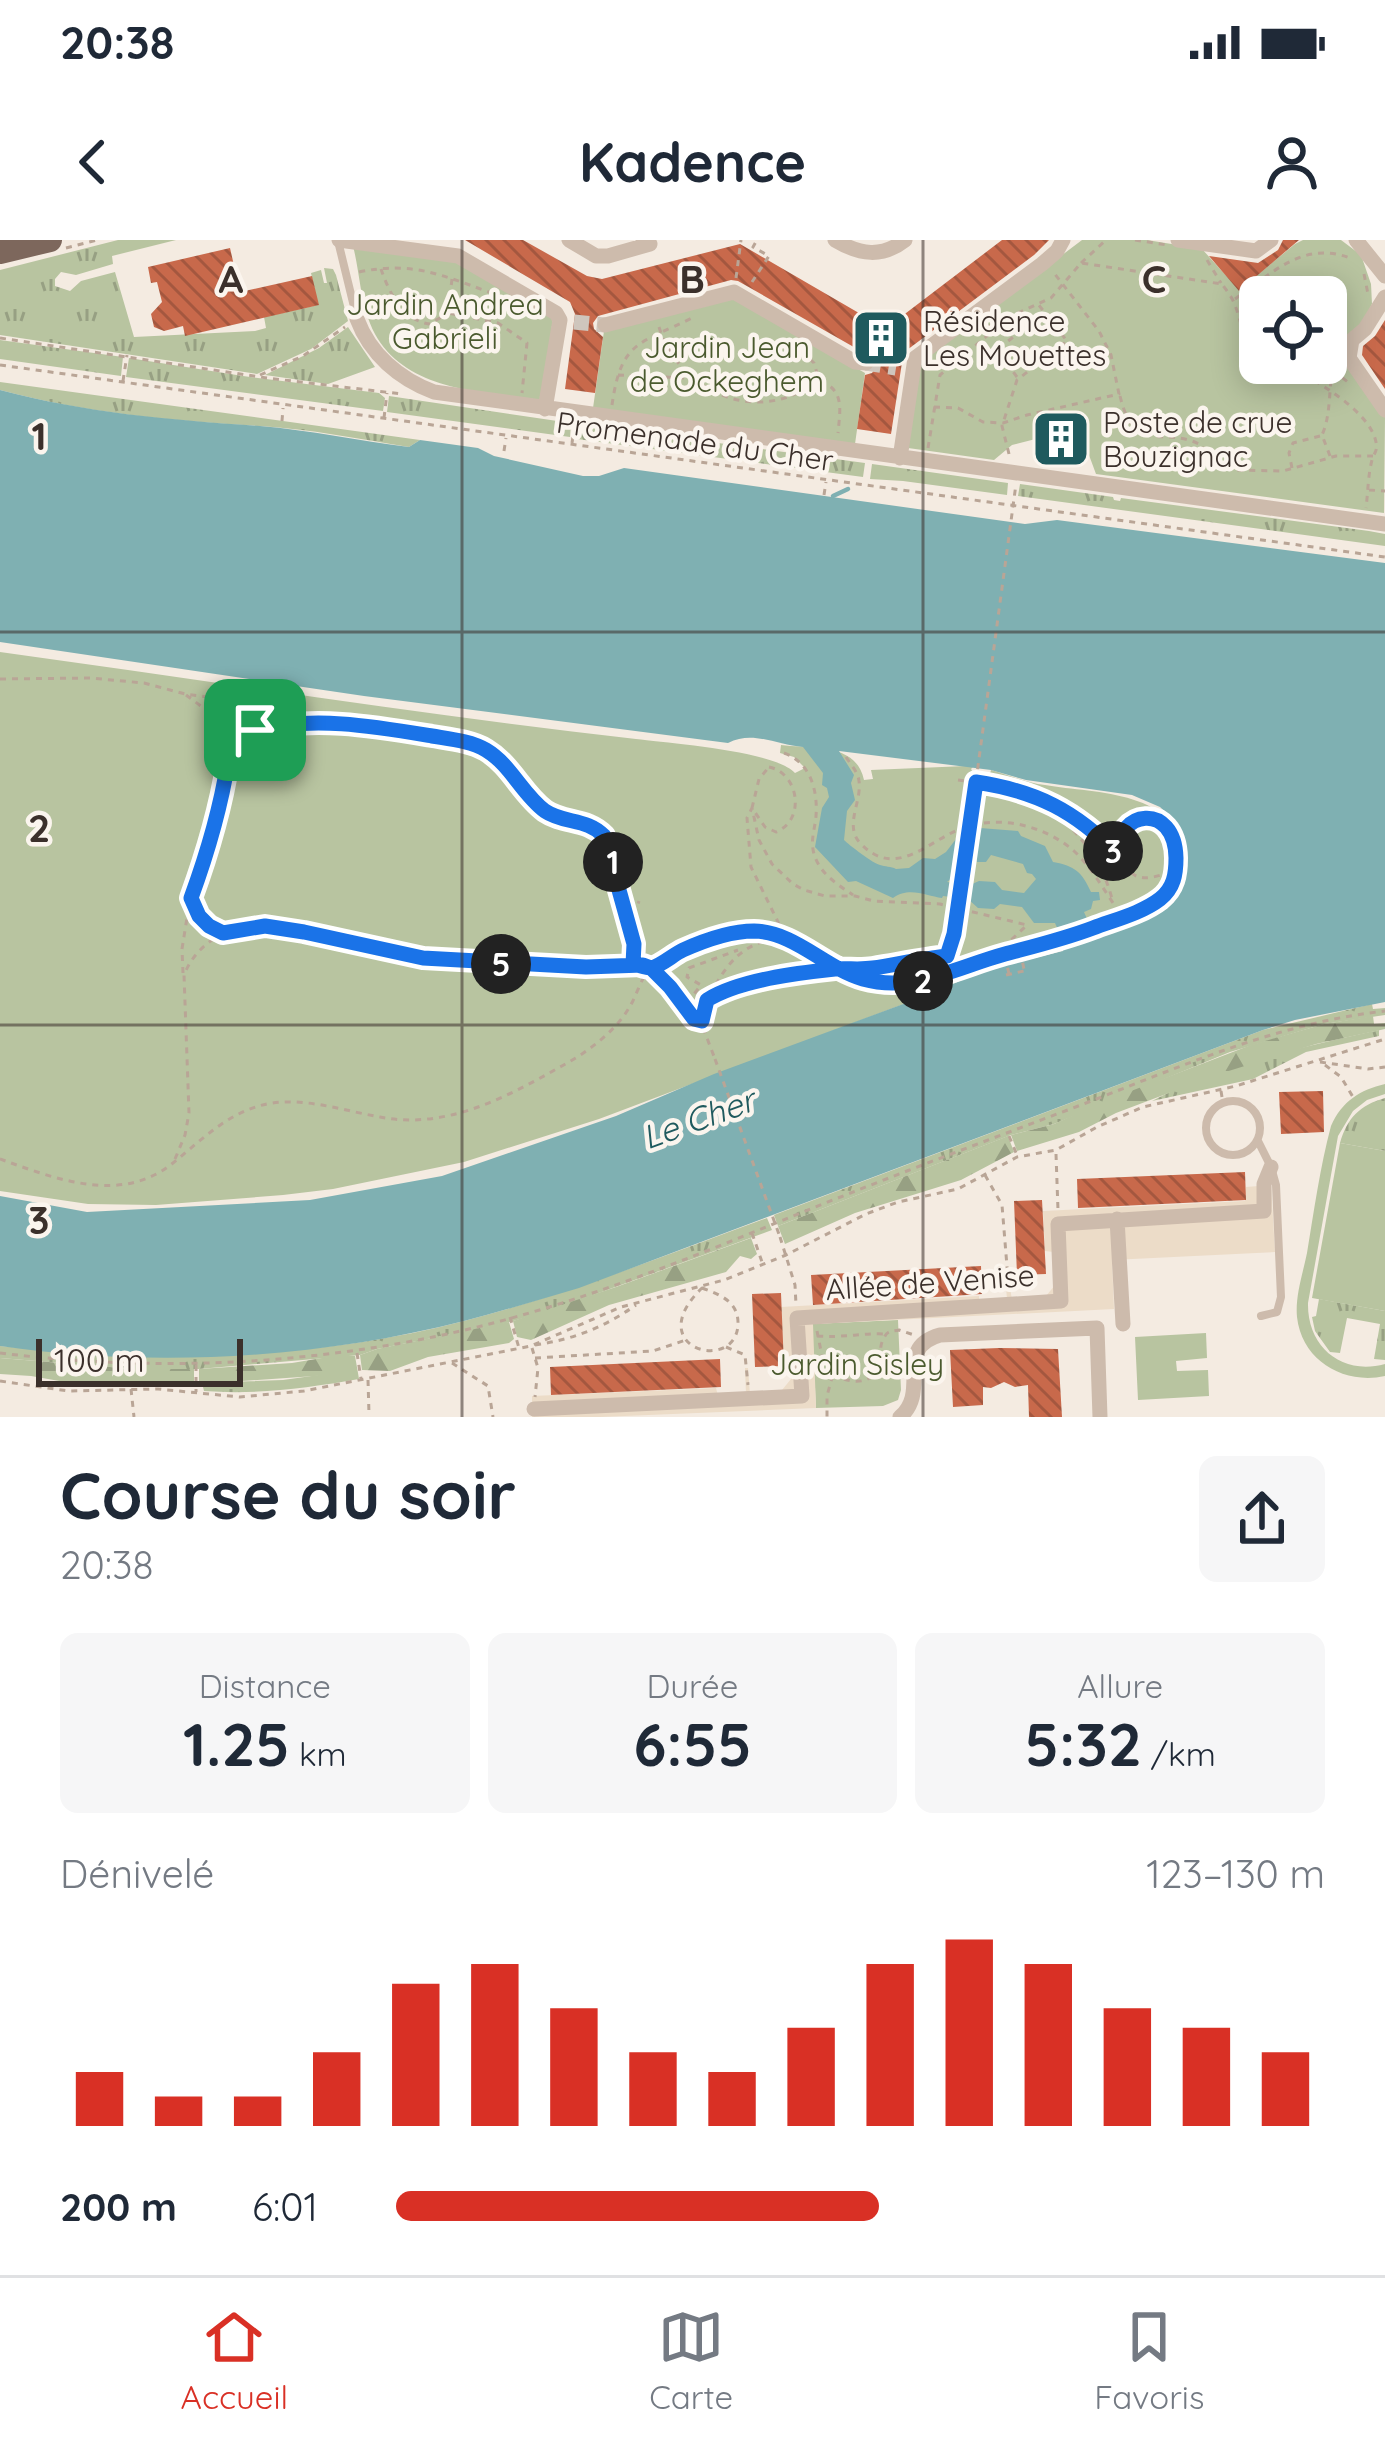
<!DOCTYPE html>
<html lang="fr">
<head>
<meta charset="utf-8">
<style>
	:root { --surface:#fff; --page:#f6f6f7; --text:#1f2937; --muted:#747a83; --line:#e0e1e3; --accent:#d93025 }
	body { margin:0; font-family:Quicksand,sans-serif; background:var(--page); color:var(--text); height:100vh; display:flex; flex-direction:column; font-size:45px; white-space:nowrap }
	* { box-sizing:border-box; margin:0 }
	p { font-size:39px; color:var(--muted) }
	.icon { flex:none; width:66px; height:66px; fill:none; stroke:currentColor; stroke-width:2; stroke-linecap:round; stroke-linejoin:round }
	.map { position:relative; height:1177px; overflow:hidden }
	.details { display:flex; flex-direction:column; background:var(--surface); flex:1 }
	.details>* { flex:none }
	.tools { position:absolute; left:1239px; top:36px; display:grid; gap:24px }
	.tools a { display:grid; place-items:center; width:108px; height:108px; border-radius:18px; background:var(--surface); box-shadow:0 6px 30px #0003; font-size:60px }
	.scale { position:absolute; left:36px; bottom:30px; width:207px; box-sizing:border-box; padding-left:12px; border:6px solid #3b302b; border-top:0; font-size:33px; line-height:42px; white-space:nowrap; color:#3b302b; -webkit-text-stroke:9px #fbf5ee; paint-order:stroke }
	.pin { position:absolute; display:grid; place-items:center; width:102px; height:102px; color:#fff; margin:-51px; border-radius:24px; box-shadow:0 6px 18px #0006 }
	.km { position:absolute; width:60px; height:60px; margin:-30px; border-radius:50%; background:#222; color:#fff; font-size:33px; line-height:60px; text-align:center }
	.round { display:grid; place-items:center; flex:none; width:126px; height:126px; border-radius:18px; background:var(--page) }
	.summary { display:flex; align-items:center; justify-content:space-between; height:204px; padding:0 60px }
	h1 { font-size:66px; font-weight:700; line-height:90px }
	.figures { display:grid; grid-template-columns:repeat(3,1fr); gap:18px; height:204px; padding:12px 60px }
	.figures div { display:grid; align-content:center; border-radius:18px; background:var(--page); text-align:center }
	.figures b { font-size:60px; font-weight:700 }
	.figures small { font-size:33px; font-weight:400 }
	.figures p { font-size:33px }
	.chart { height:336px; padding:24px 60px }
	.chart p { display:flex; justify-content:space-between }
	.chart svg { width:100%; height:216px; margin-top:12px; stroke:var(--accent); stroke-width:6 }
	ul { padding:0 60px; list-style:none; font-size:39px }
	li { display:grid; grid-template-columns:192px 144px 1fr; align-items:center; height:90px }
	li i { height:30px; border-radius:15px; background:var(--accent) }
	.status { display:flex; justify-content:space-between; align-items:center; height:84px; padding:0 60px; background:var(--surface); direction:ltr }
	.status svg { height:33px; fill:currentColor }
	header { display:flex; justify-content:space-between; align-items:center; height:156px; padding:0 60px; background:var(--surface); font-size:54px; font-weight:700 }
	.dock { display:flex; justify-content:space-around; align-items:center; height:168px; border-top:3px solid var(--line); background:var(--surface); font-size:33px; color:var(--muted) }
	.dock a { display:grid; justify-items:center; gap:6px }
	.dock .current { color:var(--accent) }
	.map>svg:first-child { display:block }
	.grass { fill:url(#grass-tufts) }
	.forest { fill:url(#forest-firs) }
	.park { fill:#b8c4a0; fill-rule:evenodd }
	.plaza { fill:#ecdcc8 }
	.water { fill:#7fb0b2; fill-rule:evenodd }
	.lines { fill:none; stroke-linecap:round; stroke-linejoin:round }
	.stream { stroke:#7fb0b2; stroke-width:4.5 }
	.building { fill:url(#building-back-hatch) }
	.street-tunnel { stroke:#cfc6bd; stroke-width:15; stroke-dasharray:15 8; stroke-linecap:butt }
	.path { stroke:#b9a596; stroke-width:3; stroke-dasharray:6 6; stroke-linecap:butt }
	.lane { stroke:#cdbbac; stroke-width:8 }
	.street { stroke:#cdbbac; stroke-width:15 }
	.primary { stroke:#7d675c; stroke-width:24 }
	.path-bridge { stroke:#b9a596; stroke-width:3; stroke-dasharray:6 6; stroke-linecap:butt }
	.route-casing { stroke:#fff; stroke-width:24 }
	.route { stroke:#1a73e8; stroke-width:15 }
	.grid { fill:none; stroke:#3b302b; stroke-width:3; stroke-opacity:0.55 }
	.labels { text-anchor:middle; dominant-baseline:central; stroke-width:9; stroke-linejoin:round; paint-order:stroke }
	.park-label { font-size:30px; fill:#4a5a2e; stroke:#fbf5ee }
	.poi-label { font-size:30px; fill:#3b302b; stroke:#fbf5ee; text-anchor:start }
	.street-label { font-size:30px; fill:#3b302b; stroke:#fbf5ee }
	.water-label { font-size:33px; font-style:italic; fill:#1f5a5e; stroke:#fbf5ee }
	.grid-label { font-size:39px; text-anchor:middle; font-weight:bold; fill:#3b302b; stroke:#fbf5ee; stroke-width:9; stroke-linejoin:round; paint-order:stroke }
</style>
</head>
<body>
<div class="status"><b>20:38</b><svg viewBox="0 0 49 12"><path d="M0 12V9h3v3zM5 12V6h3v6zM10 12V3h3v9zM15 12V0h3v12zM26 1h20v11H26zM47 4h2v5h-2z"/></svg></div>
<header><svg class="icon" aria-label="back" viewBox="0 0 24 24"><path d="M15 5l-7 7 7 7"/></svg>Kadence<svg class="icon" aria-label="person" viewBox="0 0 24 24"><circle cx="12" cy="8" r="4"/><path d="M4 21q1-7 8-7t8 7"/></svg></header>
<div class="map">
<svg width="1385" height="1177" viewBox="0 0 1385 1177">
	<defs>
		<pattern id="grass-tufts" width="24" height="20" patternUnits="userSpaceOnUse" patternTransform="scale(3)"><rect width="24" height="20" fill="#b8c4a0"/><path d="M3 7l-1-3M5 7V3M7 7l1-3M15 17l-1-3M17 17v-4M19 17l1-3" fill="none" stroke="#97a083"/></pattern>
		<pattern id="forest-firs" width="22" height="20" patternUnits="userSpaceOnUse" patternTransform="scale(3)"><rect width="22" height="20" fill="#b8c4a0"/><path d="M5 1l3.5 6h-7zM16 11l3.5 6h-7z" fill="#97a083"/></pattern>
		<pattern id="building-back-hatch" width="6" height="6" patternUnits="userSpaceOnUse" patternTransform="scale(3)"><rect width="6" height="6" fill="#c8694b"/><path d="M-1 5l2 2M0 0l6 6M5-1l2 2" fill="none" stroke="#a4573f"/></pattern>
	</defs>
	<rect width="100%" height="100%" fill="#f4ebe1"/>
	<path class="grass" d="M118,0H176L112,16L113,24L76,35L61,32L55,39V46L70,51L81,41L115,32L134,97L255,91L266,88L264,77L318,65L311,33L321,30L324,43H327L324,28L333,29L336,35L348,81L311,109L257,134L0,95V30Z
		M348,87L375,127L328,144L265,135L319,108Z
		M0,100L123,117L121,136L0,119Z
		M129,118L243,136L379,153L385,158L383,171L126,137Z
		M0,142L420,200L409,207C360,199 309,189 260,186C172,181 85,173 0,150Z
		M389,156L571,183L570,197L387,172Z
		M579,184L865,223L863,237L577,199Z
		M872,224L1008,243L1007,255L903,241L870,239Z
		M1020,244L1113,257L1114,260L1120,261L1121,258L1369,291L1385,294V306L1018,256Z
		M1372,764L1373,769L1385,768V775L1324,784L1230,812L1054,884L1011,895L778,986L774,975L1263,790Z
		M1379,790V796L1306,812L1253,839L1152,861C1216,826 1307,806 1379,790Z
		M1385,858V911L1340,903C1347,878 1360,865 1385,858Z
		M767,978L772,990L552,1070L503,1084L377,1109L360,1115L199,1129H134L0,1118V1106C157,1121 310,1121 464,1081C567,1054 667,1015 767,978Z
		M1319,1059L1385,1071V1120L1374,1119L1380,1084L1347,1078L1340,1113L1330,1112L1315,1091L1312,1077L1316,1076Z
		M340,1132L358,1133L359,1139C307,1148 257,1155 204,1151L202,1143L283,1140Z"/>
	<path class="forest" d="M1373,776L1374,784L1385,783V789L1316,804L1219,834L1116,873L1079,892L1017,911L1011,895L1054,884L1105,861L1251,805L1324,784Z
		M1008,896L1014,912L961,940L855,973L785,1004L778,986Z
		M751,998L757,1014L751,1019L740,1016L726,1032L609,1065L531,1100L517,1097L513,1081L616,1047Z
		M509,1082L514,1099L509,1103L428,1117L390,1131L362,1130L360,1115L377,1109Z
		M340,1115L355,1116L358,1133L199,1144V1129L292,1123Z
		M0,1118L134,1129H194V1144L82,1145L31,1136L0,1134Z"/>
	<path class="park" d="M1082,0H1147L1202,9L1239,50L1295,4L1303,0H1341L1361,15L1371,44L1372,64L1345,120L1385,177L1384,273L1096,234L1076,180L1062,184L1063,192L1012,205L994,220L908,208L918,129L930,115ZM1260,57H1326V123H1260Z
		M353,6L456,19L553,78L542,160C479,152 393,151 368,78C360,55 359,29 353,6Z
		M734,58L865,133L855,204L593,168L604,91Z
		M0,412C212,441 424,475 636,499C669,503 775,511 795,533L805,528L794,517L780,513L781,505C811,509 856,502 864,540L873,539L871,530L966,526L973,527L971,529L973,532L990,534L991,530C1009,535 1027,543 1045,545C1096,554 1182,549 1183,621C1184,669 1134,680 1099,694L1096,690L1042,712L1004,720L933,753L599,879L464,922L333,949L283,955L156,965L88,964L0,951Z
		M1385,844V854L1367,860L1353,871L1338,896L1308,1063C1307,1107 1342,1136 1385,1124V1136C1344,1145 1302,1121 1297,1077C1295,1056 1303,1033 1307,1013C1314,971 1320,927 1331,886C1342,861 1360,850 1385,844Z
		M1340,903L1385,911V1071L1312,1058Z
		M898,1080L901,1150L898,1160L883,1166L816,1168L812,1084Z
		M1206,1093L1207,1118L1176,1121L1177,1131L1208,1130L1209,1156L1138,1160L1135,1097Z"/>
	<path class="plaza" d="M1271,945L1275,1012L1112,1020L1114,1069L813,1084L816,1168L600,1177H532V1156L716,1148L718,1156L746,1154L745,1128H748L750,1155L782,1150L791,1139L792,1133L791,1118H783L781,1067L979,1056V1061L1007,1059L1005,1036L1008,1035L1012,1060L1046,1056L1055,1045L1054,1012L1045,1011L1043,971L1245,961L1246,947Z"/>
	<path class="water" d="M0,150C86,173 172,180 260,186C310,190 359,201 409,207L420,200L478,208L494,216L583,236H599L624,228L1025,284L1057,280L1385,323V762L1295,780L1263,790L579,1048C541,1059 503,1071 464,1081C315,1119 152,1128 0,1106V956L87,972L310,960L442,936L616,876L714,834L933,753L999,723L1002,726L1063,711L1064,704L1055,683H1034L1022,667L1000,664L994,669L978,668L968,659L943,656L942,658C927,656 909,646 893,658L856,641L848,642L815,607L822,568L829,557L827,548L822,545L823,533L803,507C776,505 753,490 728,503L364,456L0,402ZM839,511L991,530L1026,540L1132,555L1160,567L1173,579L1183,596L1186,624L1179,649L1170,664L1156,675L1096,699L1084,672L1091,669L1093,661L1100,660L1099,652H1091C1082,632 1075,626 1053,622L1045,606L1021,596L1018,591L980,588L961,599H956L946,612L935,619L923,618L909,628L896,629C891,626 885,627 880,625C874,624 849,605 844,600L847,571L855,560L851,543L854,535ZM991,615L1023,624L1027,633L1032,634L1036,639L1024,653L1002,650L995,642L979,641L970,645L947,642L976,619L977,622H986Z"/>
	<g class="lines">
		<path class="stream" d="M833,256L848,249"/>
	</g>
	<path class="building" d="M465,0H523L587,36L602,39L740,4L883,87L889,86L1002,0H1049L1034,15L907,110L903,116L891,194L857,189L865,135L872,133L878,125L874,114L859,110L738,41L731,40L598,76L593,83L594,89L603,97L595,153L565,149L575,74L570,62Z
		M1283,0H1299L1239,51L1209,16L1258,23L1278,10Z
		M230,8L240,52L312,36L319,65L185,96L183,86L164,91L154,87L151,74L162,62L157,42L151,43L148,27Z
		M1385,80V149L1362,115L1363,106L1375,96Z
		M1078,180L1084,207L1074,209L1071,217L1042,212L1039,198L1062,192V184Z
		M1323,851L1324,892L1281,894L1279,852Z
		M1245,932L1246,960L1078,968L1077,939Z
		M1042,960L1046,1034L1017,1035L1014,961Z
		M981,1026L982,1054L813,1065L811,1035Z
		M781,1053L784,1126L755,1127L752,1054Z
		M999,1108L1058,1109L1062,1177H1029L1028,1145L1015,1147L1004,1142L991,1148L983,1147V1165L953,1167L950,1110Z
		M720,1119L721,1147L551,1155L550,1127Z"/>
	<g class="lines">
		<path class="street-tunnel" d="M574,82L605,85
			M866,123L896,128"/>
		<path class="path" d="M1135,0L1167,5
			M66,8L97,0
			M1207,20L1221,43
			M1081,23L1106,0
			M381,29C389,53 403,80 429,84L447,74
			M359,32C413,21 441,35 489,52
			M1364,34L1368,54
			M736,38L741,0
			M452,39L448,73L498,83L527,103L522,153
			M752,42L769,16L753,7L757,0
			M1235,59C1271,34 1303,0 1350,18
			M659,87C676,142 737,178 793,155C802,151 810,145 819,140L814,123L795,105
			M974,93L1051,58L1081,23L1222,44C1226,50 1232,57 1234,63C1243,83 1240,100 1260,112
			M0,98L267,138L402,154
			M1283,123C1310,137 1370,170 1376,202C1378,212 1374,212 1372,220C1368,235 1368,252 1366,268
			M0,125L1385,317
			M1333,130L1349,143
			M260,135L303,116L345,87
			M618,135L686,138
			M1017,137L997,110L1043,73
			M123,141L127,115
			M820,141C845,150 840,170 838,193
			M1120,156C1135,218 1164,184 1203,206L1204,219L1219,227L1233,230L1283,231L1336,216H1373
			M612,165C621,101 639,104 692,78
			M934,167L958,168L983,182L1003,183L1027,175L1119,154L1111,115L1099,91L1054,33
			M384,178L387,153
			M282,181L283,168
			M572,203L575,183
			M928,208L940,135L1005,81
			M504,211L506,198
			M1009,214L1002,186L1017,140L1067,101L1038,64
			M1330,216L1322,195C1332,173 1328,145 1334,121
			M1292,228L1289,213L1293,203L1320,196
			M1369,250L1385,251
			M824,255L826,242
			M0,439L90,438L144,443L185,454L272,465L296,482
			M186,455L209,472L230,498
			M784,513C810,522 818,550 816,576C815,589 810,600 814,614C820,634 837,644 853,655
			M846,517C851,525 858,532 859,541C862,562 844,585 860,603C895,640 927,602 960,589C998,574 1044,585 1074,611C1090,626 1101,645 1113,663C1103,619 1077,591 1044,562
			M769,527C799,533 806,580 776,592L765,587L752,568L759,539Z
			M958,540C1002,546 1056,557 1090,587C1099,594 1110,604 1116,614C1129,633 1135,643 1161,635L1175,619
			M972,565L976,543
			M630,686L639,661
			M223,693C205,687 198,674 191,658C210,606 225,554 231,499C293,473 358,483 423,495C443,498 468,499 486,510C510,524 522,553 544,570C569,589 598,572 611,610L634,704L633,723
			M781,696L779,684L751,627L747,578L752,568L759,600L772,624L793,644L804,650L825,656H855L874,661L940,664L1027,685L993,717
			M1020,711L1024,729
			M1005,716L1009,734
			M183,733L182,709L190,659
			M1006,735L1028,730
			M930,736L949,713L954,694
			M710,755C726,725 740,705 776,698
			M707,760L726,751L795,735L872,728L901,721L947,716
			M702,762L694,754L701,745L687,737L689,728L738,710
			M705,764L702,785L715,819
			M1320,822L1368,829L1385,827
			M1325,825L1341,837L1353,857
			M1221,851L1223,863
			M1009,896L1017,915
			M1056,914L1058,970
			M0,919C56,939 121,965 173,923C204,898 230,870 272,863C308,858 345,871 380,877C445,890 505,858 560,827C586,813 613,794 629,768C636,757 641,738 650,728C666,712 713,699 734,694C782,682 818,724 860,738C880,744 903,743 924,741C950,732 976,722 1003,714C1040,704 1142,681 1166,653C1175,643 1176,632 1176,619C1176,563 1115,568 1118,615
			M175,919L185,895L189,873L184,735C196,705 223,688 256,686C302,684 372,711 420,718C475,726 532,727 587,727C606,727 624,724 643,725C667,737 678,759 693,779L702,781
			M985,935L1002,965L1009,1051
			M752,993L762,1022
			M780,997L795,1045L796,1065
			M702,1048C721,1055 739,1062 738,1085C735,1134 640,1108 702,1048Z
			M510,1077L519,1108
			M817,1091L822,1116L833,1134L827,1156V1177
			M817,1096C842,1098 861,1093 885,1094
			M535,1105C574,1099 603,1088 636,1065
			M726,1107L745,1115L748,1145
			M532,1108L538,1128L535,1157
			M0,1113C145,1131 290,1126 433,1097C561,1071 683,1021 803,972C887,938 972,906 1057,874C1165,834 1269,784 1385,771
			M357,1113L361,1139
			M535,1118L653,1111L686,1100
			M452,1123L488,1146L493,1177
			M196,1125V1152
			M833,1134C852,1145 875,1146 880,1120C882,1112 879,1107 883,1100C887,1090 890,1092 899,1090L914,1095
			M368,1140L369,1174
			M0,1141L68,1151L158,1149L240,1157L304,1151L531,1106L621,1067L724,1040L786,1015L866,974L898,962L958,949L1017,917L1056,910L1097,887L1143,867L1236,846L1385,799
			M131,1149L134,1177"/>
		<path class="lane" d="M338,1L357,79
			M1206 888a27 27 0 1 1 54 0a27 27 0 1 1-54 0Z
			M1258,901L1271,927L1276,945L1281,1057L1277,1072L1261,1076"/>
		<path class="street" d="M339,0L458,16L556,73L560,80L545,169
			M569,0L596,16H608L650,4L643,0
			M835,0C860,15 882,18 905,0
			M1178,0L1256,11
			M1356,0L1385,36
			M1256,11L1271,0
			M1385,57L1365,89L1352,100L1349,118L1385,170
			M357,79C370,114 399,139 434,152L1385,284
			M605,85L734,52L855,122L866,123
			M900,218L915,118L1042,24L1057,11L1063,0
			M1117,979L1123,1084
			M534,1169L802,1156L797,1078L1061,1061L1058,984L1264,971V944L1271,927
			M900,1177C931,1151 893,1108 940,1095L1097,1088L1100,1177"/>
		<path class="primary" d="M0,12L50,0"/>
		<path class="path-bridge" d="M976,541L1016,244
			M954,694L972,565
			M715,819L780,997"/>
	</g>
	<g class="lines">
		<g class="route-casing">
			<path id="route" d="M255,490C315,476 372,486 432,496C450,499 471,501 486,510C511,525 522,554 545,571C564,584 587,578 604,596L634,704L633,724C639,725 645,728 651,728C661,726 674,714 683,710C703,701 732,691 754,691C795,692 825,728 863,739C913,753 957,727 1005,714C1035,706 1064,699 1093,688C1114,680 1142,673 1160,659C1174,648 1176,634 1176,618C1175,561 1115,570 1118,615C1076,571 1036,551 976,542L954,694L947,716C922,719 898,724 873,728C860,730 847,728 835,729C797,733 739,740 707,760L702,781L694,779L670,747L651,728L643,725L586,727L423,718L304,692L265,686L223,693L209,686L199,676L191,658C210,606 225,554 231,499L255,490"/>
		</g>
		<use href="#route" class="route"/>
	</g>
	<path class="grid" d="M462,0V1177M923,0V1177M0,392H1385M0,785H1385"/>
	<defs>
		<g id="building-square" transform="scale(3)"><rect x="-9" y="-9" width="18" height="18" rx="4" fill="#1f5a5e" stroke="#fbf5ee"/><path d="M-4-6H4V6H1V3H-1V6H-4ZM-2.5-4.3h1.7v1.8h-1.7ZM.8-4.3h1.7v1.8H.8ZM-2.5-1h1.7V.8h-1.7ZM.8-1h1.7V.8H.8Z" fill="#fff"/></g>
	</defs>
	<g fill-rule="evenodd">
		<use href="#building-square" x="881" y="98"/>
		<use href="#building-square" x="1061" y="199"/>
	</g>
	<g class="labels">
		<g class="park-label">
			<text x="445" y="64">Jardin Andrea<tspan x="445" dy="34">Gabrieli</tspan></text>
			<text x="727" y="107">Jardin Jean<tspan x="727" dy="34">de Ockeghem</tspan></text>
			<text x="857" y="1124">Jardin Sisley</text>
		</g>
		<g class="poi-label">
			<text x="923" y="81">Résidence<tspan x="923" dy="34">Les Mouettes</tspan></text>
			<text x="1103" y="182">Poste de crue<tspan x="1103" dy="34">Bouzignac</tspan></text>
		</g>
		<g class="street-label">
			<text transform="translate(695 201) rotate(8)">Promenade du Cher</text>
			<text transform="translate(930 1042) rotate(-4)">Allée de Venise</text>
		</g>
		<g class="water-label">
			<text transform="translate(698 878) rotate(-20)">Le Cher</text>
		</g>
	</g>
	<g class="grid-label">
		<text x="231" y="53">A</text>
		<text x="692" y="53">B</text>
		<text x="1154" y="53">C</text>
		<text x="39" y="210">1</text>
		<text x="39" y="602">2</text>
		<text x="39" y="994">3</text>
	</g>
</svg>
<div class="tools">
<a><svg class="icon" aria-label="locate" viewBox="0 0 24 24"><circle cx="12" cy="12" r="6"/><path d="M12 2v4M12 18v4M2 12h4M18 12h4"/></svg></a>
</div>
<div class="scale">100 m</div>
<div class="pin" style="left:255px;top:490px;background:#1e9e55"><svg class="icon" aria-label="arrive" viewBox="0 0 24 24"><path d="M6 21V4h12l-3 4 3 4H6"/></svg></div>
<b class="km" style="left:613px;top:622px">1</b>
<b class="km" style="left:923px;top:741px">2</b>
<b class="km" style="left:1113px;top:611px">3</b>
<b class="km" style="left:501px;top:724px">5</b>
</div>
<section class="details">
<div class="summary"><div><h1>Course du soir</h1><p>20:38</p></div><a class="round"><svg class="icon" aria-label="share" viewBox="0 0 24 24"><path d="M12 15V3M7 8l5-5 5 5M5 13v7h14v-7"/></svg></a></div>
<div class="figures">
<div><p>Distance</p><b>1.25<small> km</small></b></div>
<div><p>Durée</p><b>6:55</b></div>
<div><p>Allure</p><b>5:32<small> /km</small></b></div>
</div>
<div class="chart"><p><span>Dénivelé</span>123–130 m</p>
<svg viewBox="0 0 160 44" preserveAspectRatio="none"><path d="M5 44V33M15 44V38M25 44V38M35 44V29M45 44V15M55 44V11M65 44V20M75 44V29M85 44V33M95 44V24M105 44V11M115 44V6M125 44V11M135 44V20M145 44V24M155 44V29"/></svg>
</div>
<ul>
<li><b>200 m</b>6:01<i style="width:52%"></i></li>
</ul>
</section>
<nav class="dock">
<a class="current"><svg class="icon" aria-label="home" viewBox="0 0 24 24"><path d="M3 11l9-7 9 7M6 9v11h12V9"/></svg>Accueil</a>
<a><svg class="icon" aria-label="map" viewBox="0 0 24 24"><path d="M3 6l6-2 6 2 6-2v14l-6 2-6-2-6 2zM9 4v14M15 6v14"/></svg>Carte</a>
<a><svg class="icon" aria-label="saved" viewBox="0 0 24 24"><path d="M7 4h10v16l-5-4-5 4z"/></svg>Favoris</a>
</nav>
</body>
</html>
